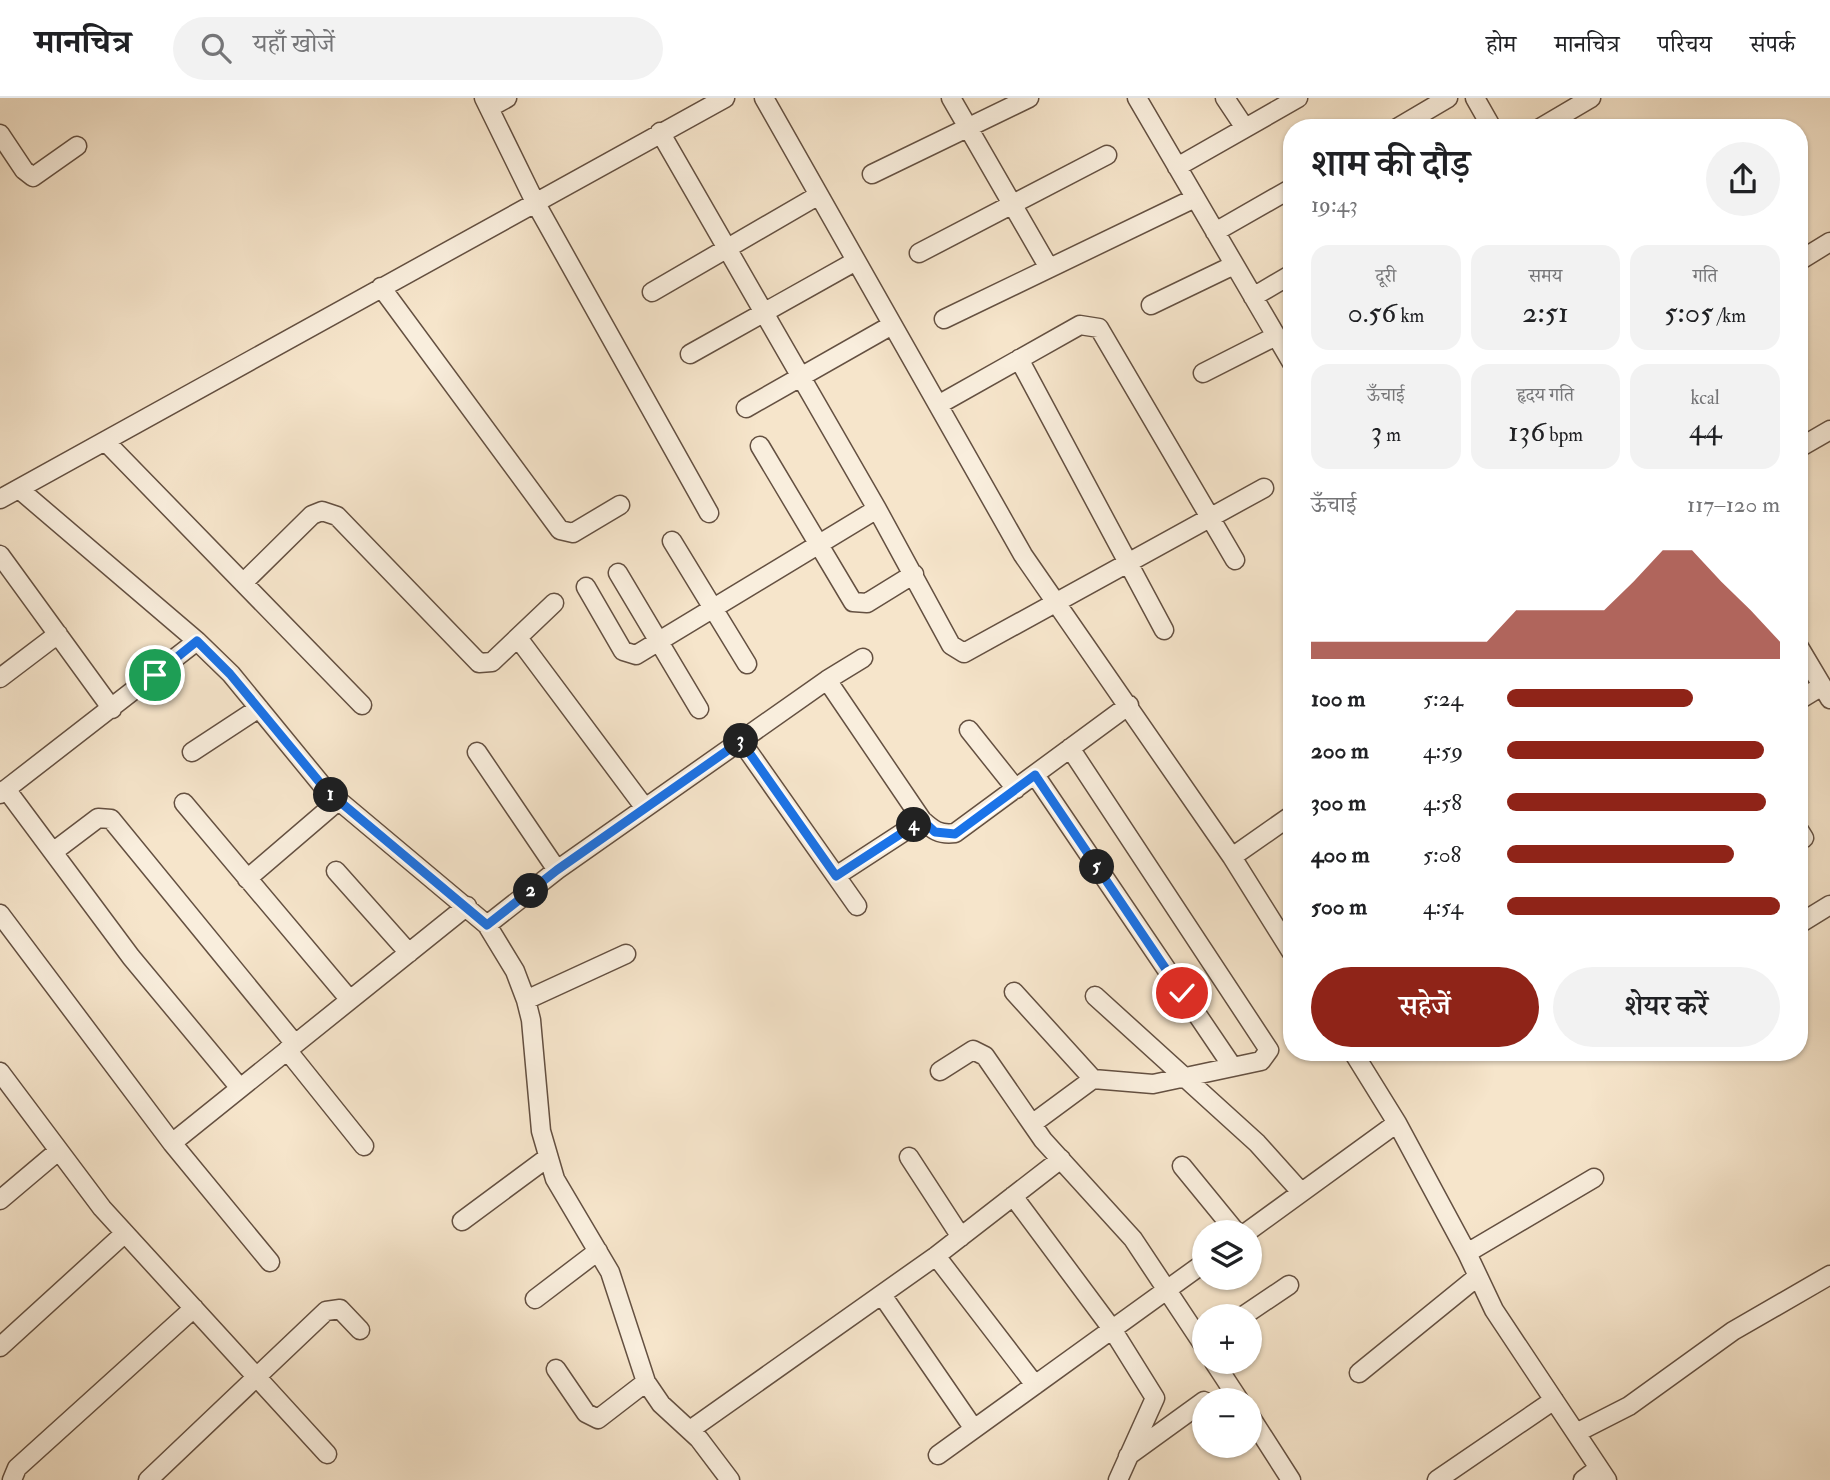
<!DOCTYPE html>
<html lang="hi">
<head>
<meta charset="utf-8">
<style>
	:root { --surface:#fff; --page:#f2f2f2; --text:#202124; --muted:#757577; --line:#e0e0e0; --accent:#8f2418 }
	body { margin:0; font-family:"IM FELL Double Pica","Noto Serif Devanagari",serif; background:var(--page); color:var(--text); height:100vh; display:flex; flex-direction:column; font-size:26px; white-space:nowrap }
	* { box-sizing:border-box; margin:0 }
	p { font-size:23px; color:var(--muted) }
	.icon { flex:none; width:38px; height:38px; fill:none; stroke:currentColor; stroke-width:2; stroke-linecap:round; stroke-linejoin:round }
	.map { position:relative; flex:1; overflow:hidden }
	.panel { position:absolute; left:1283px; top:21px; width:525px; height:942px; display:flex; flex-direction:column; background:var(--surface); border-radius:28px; box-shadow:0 2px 5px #0004 }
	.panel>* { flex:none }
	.buttons { position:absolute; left:1192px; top:1122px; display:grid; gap:14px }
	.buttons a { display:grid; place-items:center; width:70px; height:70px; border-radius:50%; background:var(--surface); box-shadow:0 2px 5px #0004; font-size:35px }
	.pin { position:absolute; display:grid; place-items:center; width:60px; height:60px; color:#fff; margin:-30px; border:4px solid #fff; border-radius:50%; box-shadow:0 2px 7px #0007 }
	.km { position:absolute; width:35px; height:35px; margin:-18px; border-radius:50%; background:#222; color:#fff; font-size:19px; line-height:35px; text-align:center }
	.round { display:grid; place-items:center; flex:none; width:74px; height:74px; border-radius:37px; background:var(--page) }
	.headline { display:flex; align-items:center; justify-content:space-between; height:119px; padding:0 28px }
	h1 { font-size:38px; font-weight:600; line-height:52px }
	.stats { display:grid; grid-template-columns:repeat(3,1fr); gap:10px; height:119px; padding:7px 28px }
	.stats div { display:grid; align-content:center; border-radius:18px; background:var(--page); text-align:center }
	.stats b { font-size:30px; font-weight:600 }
	.stats small { font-size:19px; font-weight:400 }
	.stats p { font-size:19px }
	.chart { height:196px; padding:14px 28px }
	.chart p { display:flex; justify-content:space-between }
	.chart svg { width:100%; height:126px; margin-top:7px; fill:var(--accent); opacity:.7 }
	.primary-button { display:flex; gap:14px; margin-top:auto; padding:14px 28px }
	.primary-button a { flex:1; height:80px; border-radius:42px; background:var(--accent); color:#fff; font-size:28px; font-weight:600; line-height:80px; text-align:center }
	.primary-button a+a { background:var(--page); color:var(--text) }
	ul { padding:0 28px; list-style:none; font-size:23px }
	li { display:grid; grid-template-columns:112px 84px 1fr; align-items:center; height:52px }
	li i { height:18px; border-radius:9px; background:var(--accent) }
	header { display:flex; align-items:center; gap:42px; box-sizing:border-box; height:98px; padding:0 35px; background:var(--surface); border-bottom:2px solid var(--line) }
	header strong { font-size:33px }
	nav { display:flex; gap:38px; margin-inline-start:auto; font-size:24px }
	.search { width:490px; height:63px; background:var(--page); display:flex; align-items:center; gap:18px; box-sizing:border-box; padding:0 24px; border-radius:38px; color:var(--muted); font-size:26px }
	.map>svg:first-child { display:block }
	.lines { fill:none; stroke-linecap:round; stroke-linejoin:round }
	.minor-casing { stroke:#645041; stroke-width:21 }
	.minor { stroke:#f9eedd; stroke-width:18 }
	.route-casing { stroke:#fff; stroke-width:14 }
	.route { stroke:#1a73e8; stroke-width:9 }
</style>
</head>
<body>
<header>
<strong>मानचित्र</strong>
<div class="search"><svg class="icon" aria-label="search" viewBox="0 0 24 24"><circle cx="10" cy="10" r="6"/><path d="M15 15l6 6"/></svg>यहाँ खोजें</div>
<nav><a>होम</a><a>मानचित्र</a><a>परिचय</a><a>संपर्क</a></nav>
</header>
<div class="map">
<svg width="1830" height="1382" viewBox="0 0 1830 1382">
	<rect width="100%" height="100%" fill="#f6e5cb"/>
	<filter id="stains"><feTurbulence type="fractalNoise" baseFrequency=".00286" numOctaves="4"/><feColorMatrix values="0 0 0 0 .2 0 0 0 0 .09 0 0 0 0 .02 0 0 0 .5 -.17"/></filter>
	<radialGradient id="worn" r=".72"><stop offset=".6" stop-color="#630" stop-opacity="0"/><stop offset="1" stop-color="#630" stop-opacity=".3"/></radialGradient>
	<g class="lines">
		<g class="minor-casing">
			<path id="minor" d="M484,0L535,104L709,415
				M764,0L1023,457L1232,759L1292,855
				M951,0L1049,170
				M1137,0L1292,265
				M1225,0L1245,30
				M1475,0L1492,30
				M489,10L507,0
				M1397,30L1448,0
				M1540,30L1591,0
				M0,36L24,72L33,79L77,48
				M1177,69L1298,0
				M872,76L1029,0
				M1215,134L1292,90
				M919,155L1107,57
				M1799,163L1830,144
				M381,189L560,432L573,435L620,407
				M652,194L819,97
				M1253,199L1292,176
				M1151,207L1234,167
				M944,221L1195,100
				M690,256L856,163
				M1019,261L1164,532
				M1203,275L1276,238
				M938,307L1080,227L1099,230L1235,462
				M746,310L892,227
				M105,343L362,607
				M760,348L853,504L867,505L914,476
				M1799,350L1830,332
				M19,391L197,543L231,576L326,692L487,827L515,873L526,902L531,922L541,1033L555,1081L610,1174L646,1284L661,1306L699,1341L730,1382
				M0,401L725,0
				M877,411L951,547L964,555L1264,390
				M672,443L747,566
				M0,457L112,611
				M618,475L699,611
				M243,485L312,417L322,413L337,418L479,565L492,564L554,505
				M586,489L623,553L636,557L877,411L660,34
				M518,540L645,710
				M1799,549L1830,601
				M0,580L58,536
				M827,582L863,560
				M1799,602L1822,588
				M969,632L1016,691
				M741,643L857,808
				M192,654L259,610
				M477,654L557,772
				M1035,677L1232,968
				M6,691L131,859L240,990
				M0,696L197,543
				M184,705L350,902
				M1799,732L1804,740
				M53,754L98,720L111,721L295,946
				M1232,759L1292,717
				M336,773L409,855
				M836,778L922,722
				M247,781L338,703
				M0,816L172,1045L270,1164
				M1799,826L1830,807
				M487,827L557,772L827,582L922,722C933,732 939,737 955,735L1129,607
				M1014,894L1093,981
				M1095,898L1257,1045L1301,1094
				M526,902L626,856
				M287,952L364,1048
				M1353,954L1397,1025L1467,1155L1494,1212L1607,1382
				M940,973L973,952L985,958L1043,1042L1133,1141L1204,1248
				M0,974L102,1110L327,1356
				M1032,1026L1093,981L1153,986L1261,963L1269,952L1070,650
				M172,1045L467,808
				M909,1059L961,1139
				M1182,1068L1236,1134
				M1013,1098L1112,1231L1155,1300L1118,1382
				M0,1102L58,1053
				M462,1123L547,1060
				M1247,1134L1397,1025
				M1467,1155L1594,1080
				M936,1158L1035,1287
				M882,1197L974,1331
				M535,1201L598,1153
				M1243,1218L1289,1187
				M0,1249L125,1135
				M1214,1264L1239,1302
				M556,1271L586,1315L598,1321L646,1284
				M1359,1275L1477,1179
				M1250,1318L1291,1382
				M690,1332L936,1158L1061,1061
				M1576,1335L1629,1308L1733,1233L1830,1177
				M938,1357L1204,1165
				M1128,1358L1204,1303
				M12,1382L17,1370L194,1210
				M148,1382L326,1213L340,1211L360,1232
				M1437,1382L1554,1302
				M1583,1382L1599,1370"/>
		</g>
		<use href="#minor" class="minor"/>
	</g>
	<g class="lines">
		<g class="route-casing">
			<path id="route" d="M155,577L197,543L230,576L326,692L487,827L557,772L741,643L836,778L922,722L935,734L955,736L1035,677L1182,895"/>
		</g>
		<use href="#route" class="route"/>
	</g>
	<rect width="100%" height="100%" filter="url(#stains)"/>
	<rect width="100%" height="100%" fill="url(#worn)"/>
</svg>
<div class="buttons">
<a><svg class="icon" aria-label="layers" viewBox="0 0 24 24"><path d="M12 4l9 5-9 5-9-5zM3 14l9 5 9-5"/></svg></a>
<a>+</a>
<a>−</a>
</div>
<div class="pin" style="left:155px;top:577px;background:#1e9e55"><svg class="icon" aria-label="arrive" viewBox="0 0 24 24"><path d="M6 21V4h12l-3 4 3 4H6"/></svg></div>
<div class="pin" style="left:1182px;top:895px;background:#d93025"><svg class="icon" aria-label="check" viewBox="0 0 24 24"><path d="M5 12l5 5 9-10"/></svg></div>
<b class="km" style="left:331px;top:697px">1</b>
<b class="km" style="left:531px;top:793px">2</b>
<b class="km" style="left:741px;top:643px">3</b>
<b class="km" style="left:914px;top:727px">4</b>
<b class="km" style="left:1097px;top:769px">5</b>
<section class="panel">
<div class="headline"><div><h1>शाम की दौड़</h1><p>19:43</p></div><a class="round"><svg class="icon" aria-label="share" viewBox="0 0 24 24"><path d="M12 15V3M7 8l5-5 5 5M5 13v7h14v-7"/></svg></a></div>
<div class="stats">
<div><p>दूरी</p><b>0.56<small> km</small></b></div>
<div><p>समय</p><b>2:51</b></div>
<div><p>गति</p><b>5:05<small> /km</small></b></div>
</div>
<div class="stats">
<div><p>ऊँचाई</p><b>3<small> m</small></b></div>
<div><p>हृदय गति</p><b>136<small> bpm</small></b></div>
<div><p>kcal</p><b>44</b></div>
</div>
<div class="chart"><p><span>ऊँचाई</span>117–120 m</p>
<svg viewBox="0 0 160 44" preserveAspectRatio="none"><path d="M0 44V38L10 38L20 38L30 38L40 38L50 38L60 38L70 27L80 27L90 27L100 27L110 17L120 6L130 6L140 17L150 27L160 38V44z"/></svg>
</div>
<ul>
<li><b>100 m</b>5:24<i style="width:68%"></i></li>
<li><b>200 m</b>4:59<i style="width:94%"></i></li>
<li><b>300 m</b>4:58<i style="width:95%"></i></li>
<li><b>400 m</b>5:08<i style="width:83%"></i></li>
<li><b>500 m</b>4:54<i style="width:100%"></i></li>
</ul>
<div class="primary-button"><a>सहेजें</a><a>शेयर करें</a></div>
</section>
</div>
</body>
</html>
